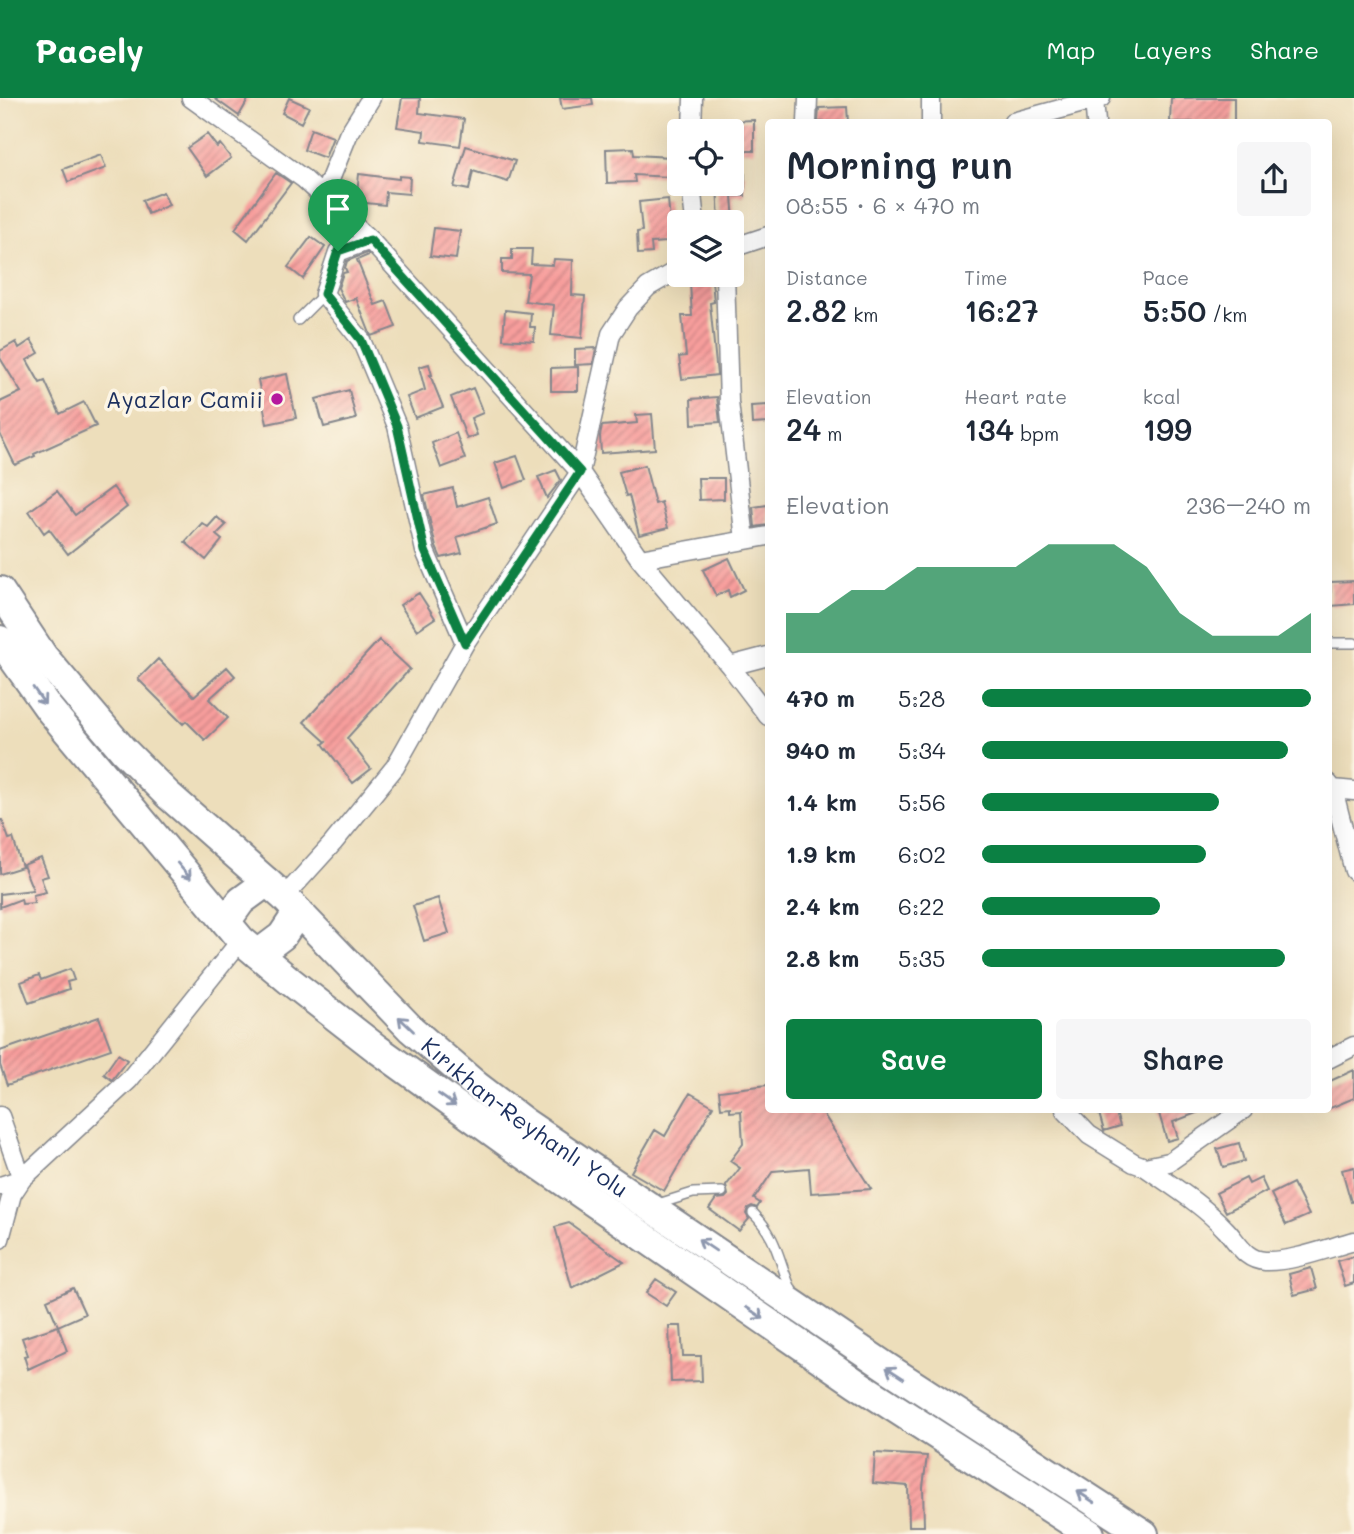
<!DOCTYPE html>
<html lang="en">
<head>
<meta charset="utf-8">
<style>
	:root { --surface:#fff; --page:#f6f6f7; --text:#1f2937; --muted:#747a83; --accent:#0b8043 }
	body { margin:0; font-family:Mali,sans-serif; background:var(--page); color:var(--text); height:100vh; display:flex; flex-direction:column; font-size:26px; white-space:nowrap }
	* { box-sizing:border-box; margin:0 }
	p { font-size:23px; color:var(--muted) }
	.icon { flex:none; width:38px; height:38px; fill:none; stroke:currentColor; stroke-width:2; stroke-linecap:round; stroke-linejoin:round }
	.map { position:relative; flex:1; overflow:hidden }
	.panel { position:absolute; left:765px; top:21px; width:567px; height:994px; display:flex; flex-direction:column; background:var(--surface); border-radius:7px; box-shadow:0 7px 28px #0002 }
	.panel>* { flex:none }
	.tools { position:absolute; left:667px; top:21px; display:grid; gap:14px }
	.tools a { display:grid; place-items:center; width:77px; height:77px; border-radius:7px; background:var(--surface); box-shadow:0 7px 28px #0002; font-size:35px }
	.pin { position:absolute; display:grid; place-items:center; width:60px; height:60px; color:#fff; margin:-72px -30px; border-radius:50% 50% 50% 0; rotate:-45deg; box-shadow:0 0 7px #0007 }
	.pin .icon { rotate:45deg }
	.round { display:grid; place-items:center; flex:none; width:74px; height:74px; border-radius:7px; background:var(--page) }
	.overview { display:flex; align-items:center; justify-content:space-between; height:119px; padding:0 21px }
	h1 { font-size:38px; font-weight:600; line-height:52px }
	.figures { display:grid; grid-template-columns:repeat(3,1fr); gap:10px; height:119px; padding:7px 21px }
	.figures div { display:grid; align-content:center }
	.figures b { font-size:30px; font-weight:600 }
	.figures small { font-size:19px; font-weight:400 }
	.figures p { font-size:19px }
	.chart { height:196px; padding:14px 21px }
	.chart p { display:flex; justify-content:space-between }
	.chart svg { width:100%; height:126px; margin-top:7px; fill:var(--accent); opacity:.7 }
	.button { display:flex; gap:14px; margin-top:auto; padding:14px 21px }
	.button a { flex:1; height:80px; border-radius:7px; background:var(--accent); color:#fff; font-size:28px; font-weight:600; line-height:80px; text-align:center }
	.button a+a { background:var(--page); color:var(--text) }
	ul { padding:0 21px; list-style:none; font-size:23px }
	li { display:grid; grid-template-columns:112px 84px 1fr; align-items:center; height:52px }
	li i { height:18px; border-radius:9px; background:var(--accent) }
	header { display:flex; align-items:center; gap:42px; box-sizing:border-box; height:98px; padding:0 35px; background:var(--accent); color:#fff }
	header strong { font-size:33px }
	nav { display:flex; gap:38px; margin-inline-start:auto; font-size:24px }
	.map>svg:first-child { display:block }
	.building { fill:url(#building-hatch) }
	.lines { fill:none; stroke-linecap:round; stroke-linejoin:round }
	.service-casing { stroke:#84868c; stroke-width:12 }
	.minor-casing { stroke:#84868c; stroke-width:21 }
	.trunk-casing { stroke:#84868c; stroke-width:32 }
	.service { stroke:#fff; stroke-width:9 }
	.minor { stroke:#fff; stroke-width:18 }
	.trunk { stroke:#fff; stroke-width:28 }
	.oneway { stroke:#8d97ae }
	.route-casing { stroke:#fff; stroke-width:14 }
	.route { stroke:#0b8043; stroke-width:9 }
	.poi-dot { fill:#b5179e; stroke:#fcf5e5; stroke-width:2.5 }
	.labels { text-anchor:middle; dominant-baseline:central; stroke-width:7; stroke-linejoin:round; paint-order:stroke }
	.poi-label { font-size:23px; fill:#1b2f5e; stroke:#fcf5e5; text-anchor:end }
	.street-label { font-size:23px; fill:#1b2f5e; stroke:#fcf5e5 }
</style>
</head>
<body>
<header>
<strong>Pacely</strong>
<nav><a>Map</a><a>Layers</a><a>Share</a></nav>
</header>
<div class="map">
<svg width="1354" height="1436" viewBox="0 0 1354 1436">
	<defs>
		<pattern id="building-hatch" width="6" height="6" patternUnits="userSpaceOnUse" patternTransform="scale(1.75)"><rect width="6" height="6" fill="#f89e9c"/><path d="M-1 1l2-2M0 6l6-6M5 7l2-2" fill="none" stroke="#c88182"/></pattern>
	</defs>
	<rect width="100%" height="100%" fill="#fcf5e5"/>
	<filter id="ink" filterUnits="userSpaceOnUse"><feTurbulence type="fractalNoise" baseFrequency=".0143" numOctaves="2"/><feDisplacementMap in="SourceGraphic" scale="14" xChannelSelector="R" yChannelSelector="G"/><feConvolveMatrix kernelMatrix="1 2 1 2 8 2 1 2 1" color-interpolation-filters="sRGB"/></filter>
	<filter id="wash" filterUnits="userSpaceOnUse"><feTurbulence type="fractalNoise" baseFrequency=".00686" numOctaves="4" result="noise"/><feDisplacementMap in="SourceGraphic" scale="28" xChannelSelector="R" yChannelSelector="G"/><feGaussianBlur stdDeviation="1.57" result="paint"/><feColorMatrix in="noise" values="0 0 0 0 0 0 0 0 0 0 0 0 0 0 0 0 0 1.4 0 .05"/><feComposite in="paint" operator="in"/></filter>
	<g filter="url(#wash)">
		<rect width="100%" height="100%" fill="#eddebb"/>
		<g id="blocks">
			<path class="building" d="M214,0H249L239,18Z
				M289,0L309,9L301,25L282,15Z
				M402,0H420L419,15L464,21L460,48L423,43L424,33L397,29Z
				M560,0H592L593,7L562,11Z
				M1171,0H1234V24H1170Z
				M847,9L848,24H818L819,10Z
				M754,22V53H742L741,35L732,36V23Z
				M311,31L333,39L325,60L304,52Z
				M207,36L217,49L220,46L231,60L207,78L187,50Z
				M466,48L515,63L508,84L473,73L469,92L454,89Z
				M633,50L634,57L671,59L670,79L634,77L635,84L607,85L606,51Z
				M101,57L106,70L68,84L63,71Z
				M276,75L291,85L248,142L235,131Z
				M359,76L399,81V78L410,79L409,96L386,94L385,107L356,104Z
				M745,76V98H732L734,124H719L717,86H732V77Z
				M163,94L169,107L148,116L142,102Z
				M668,101L670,123H679V136H667V144L651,145L652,155L638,156L637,134L642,133L639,104Z
				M434,130L460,133L456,161L430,158Z
				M311,139L325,149L303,181L288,169Z
				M512,151H532L531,166L553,167L554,161L573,162L572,197L585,198L582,240L551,237L554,207L525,203L529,176L502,175V161H512Z
				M367,155L369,157L357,162L375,207L386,203L396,229L371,238L356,200L345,204L338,190L343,175L347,174L345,170L347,163Z
				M712,183L714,204L710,205L717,277L682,281L679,259L686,258L682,218H692L690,185Z
				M505,212L531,215L530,229H535L534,243L503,241Z
				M31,242L39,255L27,262L40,285L45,283L60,316L84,304L96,328L34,356L35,358L15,367L0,336V304L21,294L0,260V253L16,244L19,250Z
				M596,250L593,266L575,267V251Z
				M429,266L432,277H430L443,309L415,320L407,299L425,292L419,269Z
				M578,269V293H551V270Z
				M287,276L296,320L267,326L258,282Z
				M473,290L483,315L471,320L477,337L467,341L451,299Z
				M349,292L356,321L324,329L316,301Z
				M717,299L720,324L692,326L691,301Z
				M768,307V325L752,326L751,308Z
				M652,316L655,351L601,355L600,338L602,328L637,325L636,317Z
				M456,335L465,361L441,370L432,345Z
				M517,358L526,382L504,390L495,365Z
				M645,367L655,406L661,404L668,430L639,437L629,397L626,398L619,374Z
				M556,372L561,382L547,400L538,379Z
				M698,380H724V401L699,402Z
				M113,389L127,409L68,456L49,431L44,435L29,413L57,393L75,417Z
				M453,390L457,409L488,399L497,426L457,439L462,455L441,460L436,449L424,397Z
				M768,407V427L755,429L753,409Z
				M217,419L226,427L216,437L222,442L206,462L185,444L202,425L208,429Z
				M729,460L744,492L730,499L728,492L716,498L703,472Z
				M1354,483V506L1331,508L1330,484Z
				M419,495L435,520L417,532L400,507Z
				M379,542L410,571L347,640L371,671L353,685L323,646L326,644L304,624Z
				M158,561L194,598L227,569L235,578L209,601L228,620L205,642L186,623L183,626L138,581Z
				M0,722H2L9,741L13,740L22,769L0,776Z
				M41,760L48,778L41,780L46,794L33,797L34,805L22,806L21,801L0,809V796L33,792L23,767Z
				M438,800L449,835L424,843L413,808Z
				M70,871L74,882L67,884L69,891L29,905L21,884L39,877L41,882Z
				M99,919L111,951L7,987L0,967V953Z
				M118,956L127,962L112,982L104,976Z
				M1354,972V1000L1328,1011V984Z
				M768,987V1012H821L871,1091L811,1095L809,1070L773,1073L754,1101L760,1105L757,1110L752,1108L748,1110L746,1116L749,1121L739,1133L709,1111L716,1101L725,1100L728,1097L726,1088L740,1070L730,1063L743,1046L741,1013L730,1014V1009L721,1010L719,993Z
				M690,995L713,1008L664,1093L631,1074L655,1032L665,1038Z
				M1098,1012H1115L1120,1028L1104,1033Z
				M1158,1012H1204L1173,1024L1178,1040L1167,1043Z
				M1239,1045L1244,1063L1223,1069L1217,1051Z
				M1354,1069V1103L1351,1104L1342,1072Z
				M1246,1080L1249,1086L1261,1080L1267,1093L1226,1114L1216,1095Z
				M1293,1085L1309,1117L1286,1127L1271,1096Z
				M569,1125L624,1164L572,1190L555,1129Z
				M1354,1158V1185L1345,1188L1337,1163Z
				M1311,1170L1317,1191L1294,1197L1289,1176Z
				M656,1181L676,1194L666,1208L646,1195Z
				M73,1190L85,1216L58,1228L47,1202Z
				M58,1228L67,1253L28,1271L24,1258L28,1257L22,1240Z
				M669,1228H681L683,1258H701L702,1283L671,1284Z
				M875,1355L927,1358L923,1389L924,1428H909L908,1388L873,1385Z"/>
		</g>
	</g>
	<g filter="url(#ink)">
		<use href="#blocks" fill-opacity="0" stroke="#84868c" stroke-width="2"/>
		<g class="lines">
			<g class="service-casing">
				<path id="service" d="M298,222L324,196
					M1328,545H1354
					M655,1107L693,1095L722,1094
					M753,1115C780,1142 778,1166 794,1197"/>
			</g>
			<g class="minor-casing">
				<path id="minor" d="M191,0L304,81L370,142L580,374L465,545L395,669L333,745L284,799
					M931,0V24
					M1094,2L1096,24
					M807,24L808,0
					M1013,24L1101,0
					M692,33L693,0
					M691,86L695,124
					M323,99L348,37L371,0
					M370,142L338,154L324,196L361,242L397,328L425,453L465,545
					M732,150L768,138
					M679,171L648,189L628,210L611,236L580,374L640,461L730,568L768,618
					M725,177L729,304L745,442
					M640,461L768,438
					M730,568L768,558
					M1328,685L1333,691L1354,693
					M1333,691L1354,773
					M1328,961L1354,948
					M1065,1012L1089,1037L1134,1065L1145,1069L1169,1064L1243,1012
					M0,1018L22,1081L0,1088
					M1145,1069C1172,1088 1202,1106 1225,1131C1238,1144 1244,1162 1265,1163C1292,1164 1328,1150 1354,1143
					M0,1141L12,1096L22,1081L129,982L241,842"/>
			</g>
			<g class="trunk-casing">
				<g id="trunk">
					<path id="s1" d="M0,493L43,558L123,652L167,696L284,799L411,931L477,988L524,1024L888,1270L1144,1436"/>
					<path d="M0,542L49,611L241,842L290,883L376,950L512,1048L856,1285L1090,1436"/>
					<path d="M226,824L241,803L267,784"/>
					<path d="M258,856L282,838L298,814"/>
				</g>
			</g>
			<use href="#service" class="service"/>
			<use href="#minor" class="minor"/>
			<use href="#trunk" class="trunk"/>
		</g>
		<defs><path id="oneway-shaft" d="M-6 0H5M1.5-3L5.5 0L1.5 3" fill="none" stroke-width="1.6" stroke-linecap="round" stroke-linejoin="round" transform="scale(1.75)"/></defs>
		<g class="oneway">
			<use href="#oneway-shaft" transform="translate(39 598) rotate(55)"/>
			<use href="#oneway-shaft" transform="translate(184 773) rotate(50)"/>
			<use href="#oneway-shaft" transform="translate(406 926) rotate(-136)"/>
			<use href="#oneway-shaft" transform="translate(447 1002) rotate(35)"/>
			<use href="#oneway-shaft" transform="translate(707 1147) rotate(-146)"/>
			<use href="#oneway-shaft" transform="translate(755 1215) rotate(34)"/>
			<use href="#oneway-shaft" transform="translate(895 1275) rotate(-147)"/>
			<use href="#oneway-shaft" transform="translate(1086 1399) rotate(-147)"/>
		</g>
	</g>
	<g class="lines" filter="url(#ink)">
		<g class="route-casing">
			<path id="route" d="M370,142L580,374L465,545L425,453L397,328L361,242L324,196L338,153Z"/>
		</g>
		<use href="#route" class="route"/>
	</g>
	<circle class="poi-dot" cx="277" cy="301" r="7"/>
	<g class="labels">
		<g class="poi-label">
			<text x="263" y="301">Ayazlar Camii</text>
		</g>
		<g class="street-label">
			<text stroke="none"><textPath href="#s1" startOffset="747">Kırıkhan-Reyhanlı Yolu</textPath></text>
		</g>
	</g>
</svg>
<div class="tools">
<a><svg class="icon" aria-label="locate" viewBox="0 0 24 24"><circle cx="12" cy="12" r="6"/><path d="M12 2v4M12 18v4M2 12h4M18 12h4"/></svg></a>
<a><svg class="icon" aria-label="layers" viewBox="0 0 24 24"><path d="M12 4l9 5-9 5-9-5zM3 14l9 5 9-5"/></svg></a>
</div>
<div class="pin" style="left:338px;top:153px;background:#1e9e55"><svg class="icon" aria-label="arrive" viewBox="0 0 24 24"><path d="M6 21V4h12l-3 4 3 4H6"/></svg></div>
<section class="panel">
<div class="overview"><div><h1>Morning run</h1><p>08:55 · 6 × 470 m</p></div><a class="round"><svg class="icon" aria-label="share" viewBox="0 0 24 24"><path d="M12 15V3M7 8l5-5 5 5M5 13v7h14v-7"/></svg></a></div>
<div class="figures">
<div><p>Distance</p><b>2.82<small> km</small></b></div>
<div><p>Time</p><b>16:27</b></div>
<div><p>Pace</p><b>5:50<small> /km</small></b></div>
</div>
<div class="figures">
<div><p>Elevation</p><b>24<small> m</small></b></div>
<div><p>Heart rate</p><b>134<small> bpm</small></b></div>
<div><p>kcal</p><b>199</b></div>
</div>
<div class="chart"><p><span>Elevation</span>236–240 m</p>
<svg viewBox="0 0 160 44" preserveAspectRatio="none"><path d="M0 44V30L10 30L20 22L30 22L40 14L50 14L60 14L70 14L80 6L90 6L100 6L110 14L120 30L130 38L140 38L150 38L160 30V44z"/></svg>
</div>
<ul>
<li><b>470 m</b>5:28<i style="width:100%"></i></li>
<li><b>940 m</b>5:34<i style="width:93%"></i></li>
<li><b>1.4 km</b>5:56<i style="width:72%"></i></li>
<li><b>1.9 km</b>6:02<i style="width:68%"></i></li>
<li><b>2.4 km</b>6:22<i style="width:54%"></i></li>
<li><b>2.8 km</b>5:35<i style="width:92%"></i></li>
</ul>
<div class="button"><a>Save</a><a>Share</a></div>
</section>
</div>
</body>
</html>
